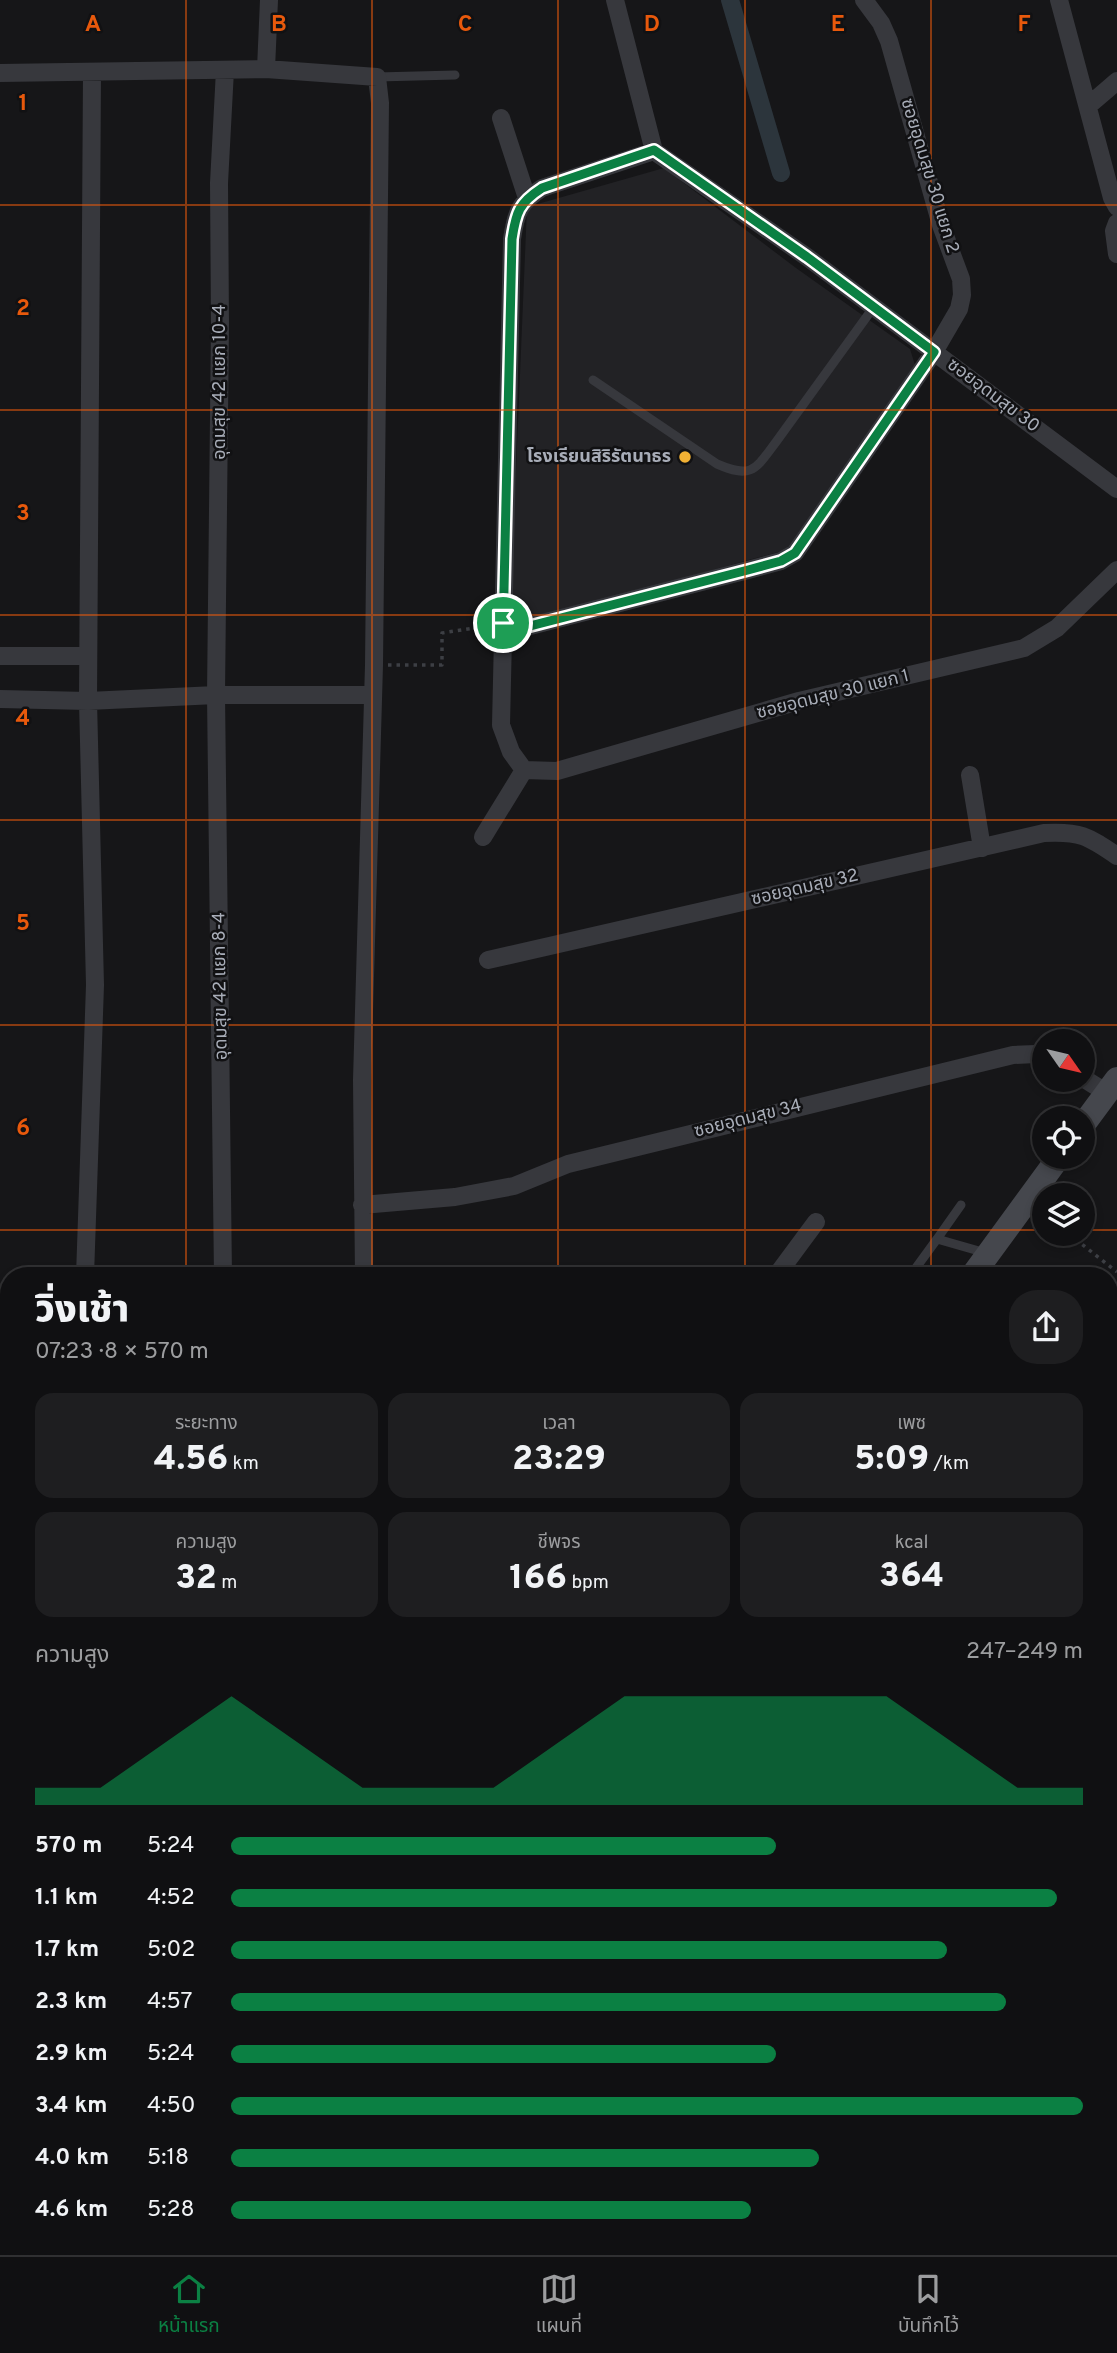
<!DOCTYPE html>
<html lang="th">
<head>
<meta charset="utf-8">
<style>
	:root { --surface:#101012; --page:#1e1e20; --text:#f1f3f6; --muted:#9c9d9f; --line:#303032; --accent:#0b8043 }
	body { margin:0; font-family:Overpass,"Noto Sans Thai",sans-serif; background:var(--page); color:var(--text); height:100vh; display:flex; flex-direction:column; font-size:26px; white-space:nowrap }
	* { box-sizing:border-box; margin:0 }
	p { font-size:23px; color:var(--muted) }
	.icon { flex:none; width:38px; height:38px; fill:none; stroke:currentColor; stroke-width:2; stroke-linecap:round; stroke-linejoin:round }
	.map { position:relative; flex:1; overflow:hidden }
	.details { position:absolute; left:0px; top:1267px; width:1118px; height:989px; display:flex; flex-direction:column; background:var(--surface); border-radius:28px 28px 0 0; box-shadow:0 4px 10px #0003,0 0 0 2px var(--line) }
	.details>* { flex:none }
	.needle { width:46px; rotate:124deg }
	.buttons { position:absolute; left:1032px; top:1029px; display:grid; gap:14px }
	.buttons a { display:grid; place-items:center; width:63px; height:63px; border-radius:50%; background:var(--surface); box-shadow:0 4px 10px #0003,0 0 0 2px var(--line); font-size:35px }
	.pin { position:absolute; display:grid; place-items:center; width:60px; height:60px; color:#fff; margin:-30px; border:4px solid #fff; border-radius:50%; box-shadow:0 2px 7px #0007 }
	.round { display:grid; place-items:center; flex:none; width:74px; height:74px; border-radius:28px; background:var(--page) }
	.headline { display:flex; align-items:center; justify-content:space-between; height:119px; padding:0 35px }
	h1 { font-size:38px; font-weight:800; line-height:52px }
	.metrics { display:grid; grid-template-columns:repeat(3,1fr); gap:10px; height:119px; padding:7px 35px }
	.metrics div { display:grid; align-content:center; border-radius:18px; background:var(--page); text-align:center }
	.metrics b { font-size:35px; font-weight:800 }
	.metrics small { font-size:19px; font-weight:400 }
	.metrics p { font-size:19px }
	.chart { height:196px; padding:14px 35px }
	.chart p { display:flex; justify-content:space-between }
	.chart svg { width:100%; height:126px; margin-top:7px; fill:var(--accent); opacity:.7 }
	ul { padding:0 35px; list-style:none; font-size:23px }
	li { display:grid; grid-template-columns:112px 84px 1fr; align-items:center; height:52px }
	li i { height:18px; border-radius:9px; background:var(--accent) }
	.tab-bar { display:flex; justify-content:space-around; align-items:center; height:98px; border-top:2px solid var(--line); background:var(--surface); font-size:19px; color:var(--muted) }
	.tab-bar a { display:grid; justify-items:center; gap:4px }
	.tab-bar .selected { color:var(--accent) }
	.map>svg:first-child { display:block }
	.built { fill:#222225 }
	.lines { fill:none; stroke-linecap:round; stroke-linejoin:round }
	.canal { stroke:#2c353c; stroke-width:18 }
	.path { stroke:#3d3f44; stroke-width:3.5; stroke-dasharray:3.5 5; stroke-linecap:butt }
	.service { stroke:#37383d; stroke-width:9 }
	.minor { stroke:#37383d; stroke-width:18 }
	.secondary { stroke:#45474d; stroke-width:24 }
	.route-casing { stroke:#fff; stroke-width:14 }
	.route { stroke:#0b8043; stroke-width:9 }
	.grid { fill:none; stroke:#e8590c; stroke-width:2; stroke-opacity:0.55 }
	.poi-dot { fill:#f2b134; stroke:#111113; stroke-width:2.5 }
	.labels { text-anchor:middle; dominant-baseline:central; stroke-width:5; stroke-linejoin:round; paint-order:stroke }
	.street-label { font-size:18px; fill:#a8adb8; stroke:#111113 }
	.poi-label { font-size:18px; font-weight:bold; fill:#a8adb8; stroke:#111113; text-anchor:end }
	.grid-label { font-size:23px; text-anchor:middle; font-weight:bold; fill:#e8590c; stroke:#111113; stroke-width:5; stroke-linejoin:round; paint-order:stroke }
</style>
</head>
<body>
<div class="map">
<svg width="1117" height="2255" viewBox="0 0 1117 2255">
	<rect width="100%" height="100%" fill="#161618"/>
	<path class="built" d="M664,168L796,268L910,349L915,365L789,549L527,621H516L510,614L527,207Z"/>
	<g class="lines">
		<path class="canal" d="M730,0L781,173
			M0,1415L9,1414"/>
		<path class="path" d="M388,665H442V633L487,626
			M1069,1234L1117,1272"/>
		<path class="service" d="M377,77L455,75
			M593,380L717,464C752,479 755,470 776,442L873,308
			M937,1239L961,1205
			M910,1276L937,1239L986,1253
			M500,2247L502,2255
			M531,2247L533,2255
			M581,2247L582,2255"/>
		<path class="minor" d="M615,0L654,151L807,257L1117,489
			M1059,0L1112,198L1117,207
			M266,69L269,0
			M0,73L266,69L377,77L380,103L374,665L362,1080L364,1276
			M1088,106L1117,81
			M501,118L527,198
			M1117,223L1114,231L1117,254
			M503,633L748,570L781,561L795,553L934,352L959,309L962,295L961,279L941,225L889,41L881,23L864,0
			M0,656H88
			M0,699L88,701L216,695H373
			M524,770L511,752L501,725L512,239C516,212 519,203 542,188L654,151
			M524,770L557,771L799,701L1024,648L1057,628L1117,570
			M970,775L982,848
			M483,837L524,770
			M488,960L1044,833C1080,831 1088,836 1117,856
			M1083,1078L1107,1093
			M362,1205L455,1197L514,1186L568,1164L1013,1055L1036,1054L1045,1057
			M85,1276L95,985L88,701L92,73
			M223,1276L216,695L220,324L219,183L225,70
			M776,1276L816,1222
			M0,1328H9
			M0,1503L9,1502
			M1110,1793L1117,1795
			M0,1980L9,1993
			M0,2216L9,2235
			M15,2247L18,2255
			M184,2247L198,2255
			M331,2247L334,2255
			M704,2247L706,2255
			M785,2247L786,2255
			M1014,2247L1015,2255
			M1029,2247L1086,2255"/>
		<path class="secondary" d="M1083,1125L1117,1079
			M972,1276L1059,1157
			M254,2255L260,2247"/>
	</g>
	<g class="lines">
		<g class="route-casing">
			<path id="route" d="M654,150L807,257L934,352L795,553L781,561L748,570L503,633L512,239C516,212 519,203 542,188Z"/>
		</g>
		<use href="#route" class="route"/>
	</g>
	<path class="grid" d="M186,0V1276M372,0V1276M558,0V1276M745,0V1276M931,0V1276M0,205H1117M0,410H1117M0,615H1117M0,820H1117M0,1025H1117M0,1230H1045M1083,1230H1117M0,1435H9M1110,1435H1117M0,1640H9M1110,1640H1117M0,1845H9M1110,1845H1117M0,2050H9M1110,2050H1117M186,2247V2255M372,2247V2255M558,2247V2255M745,2247V2255M931,2247V2255"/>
	<circle class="poi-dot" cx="685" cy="457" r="7"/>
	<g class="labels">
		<g class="street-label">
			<text transform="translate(929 176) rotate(73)">ซอยอุดมสุข 30 แยก 2</text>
			<text transform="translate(220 382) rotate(-90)">อุดมสุข 42 แยก 10-4</text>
			<text transform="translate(993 396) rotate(37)">ซอยอุดมสุข 30</text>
			<text transform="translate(833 695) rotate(-14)">ซอยอุดมสุข 30 แยก 1</text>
			<text transform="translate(805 888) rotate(-13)">ซอยอุดมสุข 32</text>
			<text transform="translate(221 986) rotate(-91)">อุดมสุข 42 แยก 8-4</text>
			<text transform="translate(748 1119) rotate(-14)">ซอยอุดมสุข 34</text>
		</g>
		<g class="poi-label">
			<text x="671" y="457">โรงเรียนสิริรัตนาธร</text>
		</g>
	</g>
	<g class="grid-label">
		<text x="93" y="31">A</text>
		<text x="279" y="31">B</text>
		<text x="465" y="31">C</text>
		<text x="652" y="31">D</text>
		<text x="838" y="31">E</text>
		<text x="1024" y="31">F</text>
		<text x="23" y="110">1</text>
		<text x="23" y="315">2</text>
		<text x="23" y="520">3</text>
		<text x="23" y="725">4</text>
		<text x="23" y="930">5</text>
		<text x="23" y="1135">6</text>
	</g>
</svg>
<div class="buttons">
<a><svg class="needle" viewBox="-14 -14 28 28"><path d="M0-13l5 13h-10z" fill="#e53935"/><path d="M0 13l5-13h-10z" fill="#9c9d9f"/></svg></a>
<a><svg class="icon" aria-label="locate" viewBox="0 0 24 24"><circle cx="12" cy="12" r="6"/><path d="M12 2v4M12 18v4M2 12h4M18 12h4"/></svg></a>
<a><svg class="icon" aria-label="layers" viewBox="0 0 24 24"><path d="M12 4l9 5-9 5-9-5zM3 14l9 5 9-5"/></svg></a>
</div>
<div class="pin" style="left:503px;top:623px;background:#1e9e55"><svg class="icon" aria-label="arrive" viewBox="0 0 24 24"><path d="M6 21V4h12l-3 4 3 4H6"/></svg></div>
<section class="details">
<div class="headline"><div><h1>วิ่งเช้า</h1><p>07:23 · 8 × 570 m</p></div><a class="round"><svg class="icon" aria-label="share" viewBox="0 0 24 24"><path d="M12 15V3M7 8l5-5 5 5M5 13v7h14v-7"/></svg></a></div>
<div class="metrics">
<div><p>ระยะทาง</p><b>4.56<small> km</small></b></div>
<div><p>เวลา</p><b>23:29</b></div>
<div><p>เพซ</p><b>5:09<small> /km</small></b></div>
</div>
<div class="metrics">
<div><p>ความสูง</p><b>32<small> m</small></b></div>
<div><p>ชีพจร</p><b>166<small> bpm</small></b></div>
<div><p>kcal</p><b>364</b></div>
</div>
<div class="chart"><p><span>ความสูง</span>247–249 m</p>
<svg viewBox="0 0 160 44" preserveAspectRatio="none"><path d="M0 44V38L10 38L20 22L30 6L40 22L50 38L60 38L70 38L80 22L90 6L100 6L110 6L120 6L130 6L140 22L150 38L160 38V44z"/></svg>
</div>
<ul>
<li><b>570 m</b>5:24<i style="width:64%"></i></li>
<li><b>1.1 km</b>4:52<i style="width:97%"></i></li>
<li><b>1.7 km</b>5:02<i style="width:84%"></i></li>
<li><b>2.3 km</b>4:57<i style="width:91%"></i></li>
<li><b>2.9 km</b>5:24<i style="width:64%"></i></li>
<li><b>3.4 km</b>4:50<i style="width:100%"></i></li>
<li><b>4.0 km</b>5:18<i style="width:69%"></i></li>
<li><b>4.6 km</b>5:28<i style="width:61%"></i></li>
</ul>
</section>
</div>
<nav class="tab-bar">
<a class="selected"><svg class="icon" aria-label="home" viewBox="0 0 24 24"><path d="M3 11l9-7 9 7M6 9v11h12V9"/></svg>หน้าแรก</a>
<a><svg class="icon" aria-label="map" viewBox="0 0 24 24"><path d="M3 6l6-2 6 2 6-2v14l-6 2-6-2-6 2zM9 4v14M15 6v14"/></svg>แผนที่</a>
<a><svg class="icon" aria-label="saved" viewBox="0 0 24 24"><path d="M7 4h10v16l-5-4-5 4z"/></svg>บันทึกไว้</a>
</nav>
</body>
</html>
